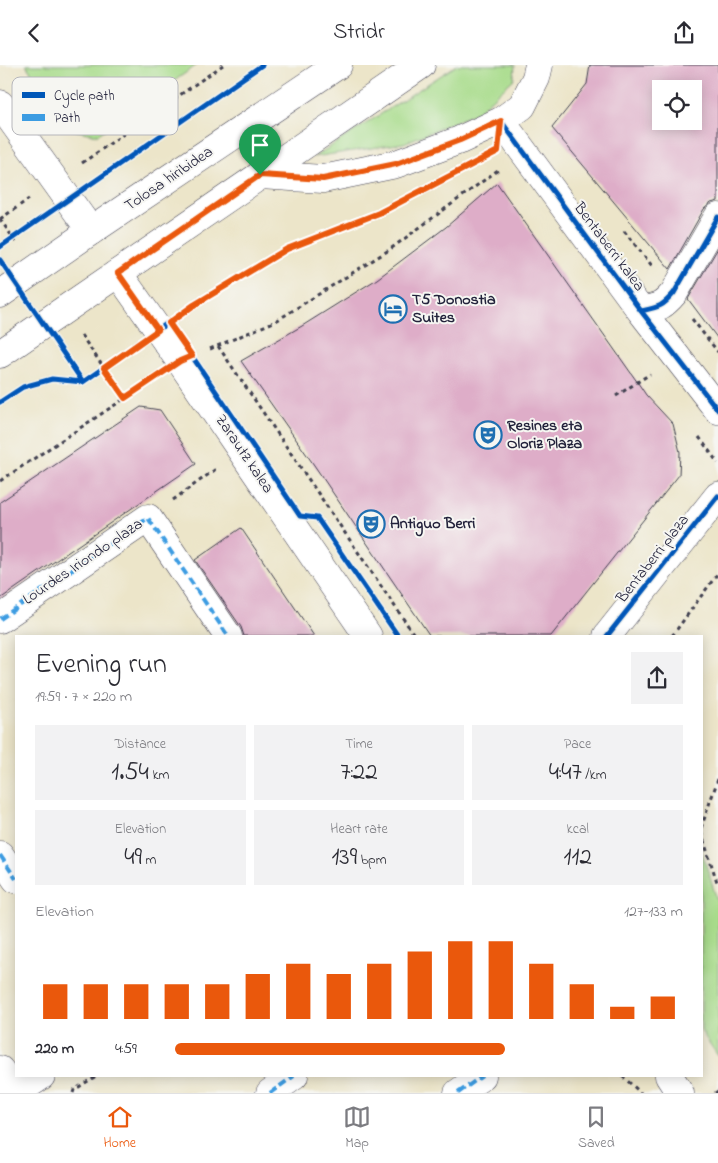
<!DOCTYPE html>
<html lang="en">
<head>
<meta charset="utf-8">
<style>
	:root { --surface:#fff; --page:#f2f2f3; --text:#2b2b33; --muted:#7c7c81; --line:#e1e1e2; --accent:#ea580c }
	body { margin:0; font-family:"Indie Flower",sans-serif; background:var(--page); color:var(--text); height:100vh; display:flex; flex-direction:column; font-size:19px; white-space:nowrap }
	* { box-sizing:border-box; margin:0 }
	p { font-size:16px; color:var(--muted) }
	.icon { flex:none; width:28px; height:28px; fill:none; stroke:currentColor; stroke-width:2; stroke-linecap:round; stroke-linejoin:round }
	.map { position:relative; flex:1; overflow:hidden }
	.side { position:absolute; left:15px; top:570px; width:688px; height:442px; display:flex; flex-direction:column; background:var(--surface); border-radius:0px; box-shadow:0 2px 12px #0003 }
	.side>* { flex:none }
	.controls { position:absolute; left:652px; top:15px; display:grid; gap:10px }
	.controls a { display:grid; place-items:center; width:50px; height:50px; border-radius:0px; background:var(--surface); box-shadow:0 2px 12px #0003; font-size:25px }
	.pin { position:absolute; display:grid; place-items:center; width:42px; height:42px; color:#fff; margin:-51px -21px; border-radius:50% 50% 50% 0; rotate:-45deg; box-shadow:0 0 5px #0007 }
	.pin .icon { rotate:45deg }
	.round { display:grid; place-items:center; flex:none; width:52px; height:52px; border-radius:0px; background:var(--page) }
	.head { display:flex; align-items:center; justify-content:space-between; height:85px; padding:0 20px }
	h1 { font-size:28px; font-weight:600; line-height:38px }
	.stats { display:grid; grid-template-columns:repeat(3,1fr); gap:8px; height:85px; padding:5px 20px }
	.stats div { display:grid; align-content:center; border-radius:0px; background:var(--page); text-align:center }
	.stats b { font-size:25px; font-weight:600 }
	.stats small { font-size:14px; font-weight:400 }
	.stats p { font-size:14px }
	.chart { height:140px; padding:10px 20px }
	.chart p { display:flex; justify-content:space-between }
	.chart svg { width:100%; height:90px; margin-top:5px; stroke:var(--accent); stroke-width:6 }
	ul { padding:0 20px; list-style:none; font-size:16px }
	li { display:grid; grid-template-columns:80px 60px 1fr; align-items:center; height:38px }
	li i { height:12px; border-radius:6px; background:var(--accent) }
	header { display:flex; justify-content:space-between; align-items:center; height:65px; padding:0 20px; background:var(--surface); font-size:22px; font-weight:600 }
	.dock { display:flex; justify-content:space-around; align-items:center; height:70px; border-top:1px solid var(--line); background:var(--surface); font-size:14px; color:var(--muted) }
	.dock a { display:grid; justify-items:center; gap:2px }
	.dock .selected { color:var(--accent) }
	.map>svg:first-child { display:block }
	.green { fill:#a8dc8b; stroke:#657f63 }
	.building { fill:#deadc8; fill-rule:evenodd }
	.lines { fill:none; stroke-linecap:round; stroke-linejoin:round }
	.minor-casing { stroke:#403f50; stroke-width:29 }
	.major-casing { stroke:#403f50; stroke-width:29 }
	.path { stroke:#403f50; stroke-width:3; stroke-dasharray:4 4; stroke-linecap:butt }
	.minor { stroke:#fff; stroke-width:28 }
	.major { stroke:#fff; stroke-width:28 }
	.quiet { stroke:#3c9ce2; stroke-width:4; stroke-dasharray:8 4; stroke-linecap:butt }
	.cycleway-casing { stroke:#f6f6f2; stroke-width:8 }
	.cycleway { stroke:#0057b8; stroke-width:5 }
	.route-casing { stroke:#fff; stroke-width:10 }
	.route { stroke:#ea580c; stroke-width:6 }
	.labels { text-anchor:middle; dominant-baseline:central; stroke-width:4; stroke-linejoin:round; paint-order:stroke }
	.street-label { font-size:16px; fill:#22223b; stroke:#f6f6f2 }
	.poi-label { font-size:16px; font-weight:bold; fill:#22223b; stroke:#f6f6f2; text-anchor:start }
	.key { fill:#f6f6f2; stroke:#b6b6bb; stroke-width:1 }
	.key-label { font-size:14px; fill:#22223b }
</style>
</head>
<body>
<header><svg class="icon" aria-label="back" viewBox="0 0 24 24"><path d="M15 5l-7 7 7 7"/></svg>Stridr<svg class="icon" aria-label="share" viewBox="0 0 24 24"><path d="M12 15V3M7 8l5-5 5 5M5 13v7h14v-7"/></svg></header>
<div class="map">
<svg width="718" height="1028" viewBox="0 0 718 1028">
	<rect width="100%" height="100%" fill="#f6f6f2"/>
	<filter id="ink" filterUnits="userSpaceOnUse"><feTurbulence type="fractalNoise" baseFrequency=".02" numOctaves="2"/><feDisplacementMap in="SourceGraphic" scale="10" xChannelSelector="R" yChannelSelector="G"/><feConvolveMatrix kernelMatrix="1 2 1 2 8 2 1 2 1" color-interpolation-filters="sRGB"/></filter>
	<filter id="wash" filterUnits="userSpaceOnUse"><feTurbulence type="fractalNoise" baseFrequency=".0096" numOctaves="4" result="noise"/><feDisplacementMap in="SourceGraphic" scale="20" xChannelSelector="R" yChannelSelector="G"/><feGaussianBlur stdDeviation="1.12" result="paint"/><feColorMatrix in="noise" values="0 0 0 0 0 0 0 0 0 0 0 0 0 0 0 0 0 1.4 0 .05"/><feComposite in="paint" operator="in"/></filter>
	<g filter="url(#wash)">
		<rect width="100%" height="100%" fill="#ece5c9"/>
		<path class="green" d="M26,0H197L97,70L69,64Z
			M457,0H515L514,14L476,48L404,78L314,92Z
			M701,784L718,838V991L701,966Z"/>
		<g id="blocks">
			<path class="building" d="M590,0H718V136L711,138L704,144L670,204L552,63L587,19ZM661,24H694V56H661Z
				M497,118L638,318L646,330L673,359L680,387L679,410L551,571H430L314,400L241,296L302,261L377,214L446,162Z
				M718,183V274L688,234Z
				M141,342L160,345L196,399L0,534V437Z
				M241,463L314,571H244L241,562L195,495Z"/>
		</g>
	</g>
	<g filter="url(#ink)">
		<use href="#blocks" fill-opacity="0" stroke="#403f50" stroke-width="1"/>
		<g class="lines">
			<g class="minor-casing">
				<path id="minor" d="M0,39L91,166
					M501,56L641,246L718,345
					M260,110L323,114L396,99L460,75L501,56L522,41L536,13L539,0
					M118,208L180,296L368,571
					M641,246C659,242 662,242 674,228L718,152
					M0,554L148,453L228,571
					M607,571L718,431
					M0,790L16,814
					M0,1005L16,1028
					M669,1011L680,1028
					M16,1028L41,1011
					M270,1028L294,1011
					M458,1028L482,1011"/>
			</g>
			<g class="major-casing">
				<path id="major" d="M0,229L91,166L338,0
					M0,289L421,0"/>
			</g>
			<path class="path" d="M82,98L223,0
				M0,154L29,134
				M0,154L18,180
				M624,166L653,202
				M692,254L718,287
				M81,270L125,333
				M218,281L415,571
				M210,284L276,256L389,185L498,105
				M616,331L650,309
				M699,372L718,398
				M0,416L154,314
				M173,435L216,404
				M672,571L718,508
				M701,763L718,714
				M701,767L718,820
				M622,1011L641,1028
				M73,1028L74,1025L96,1011
				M715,1028L718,1026"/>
			<use href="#minor" class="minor"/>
			<use href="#major" class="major"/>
			<path class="quiet" d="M0,554L148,453L228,571
				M0,790L16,814
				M270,1028L294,1011
				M458,1028L482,1011"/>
			<g class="cycleway-casing">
				<path id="cycleway" d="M501,56L641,246L718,345
					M0,182L262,0
					M0,195L83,317
					M641,246C659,242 662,242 674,228L718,152
					M169,257L300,451L317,453L398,571
					M0,337L23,322L52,314L83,317L195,239L287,184L379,148L498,86L501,56
					M607,571L718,431"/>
			</g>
			<use href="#cycleway" class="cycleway"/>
		</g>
	</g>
	<g class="lines" filter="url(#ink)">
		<g class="route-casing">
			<path id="route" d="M501,56L498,86L379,148L287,184L194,240L169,258L192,291L180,296L125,333L104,303L158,265L118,208L260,110L323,114L396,99L460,75Z"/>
		</g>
		<use href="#route" class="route"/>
	</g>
	<defs>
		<g id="hotel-ring" transform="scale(1.4375)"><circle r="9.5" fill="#f6f6f2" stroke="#1f6fb2" stroke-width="1.5"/><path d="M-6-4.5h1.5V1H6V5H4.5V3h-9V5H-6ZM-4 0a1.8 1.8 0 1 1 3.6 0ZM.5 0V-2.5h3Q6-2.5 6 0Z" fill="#1f6fb2"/></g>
		<g id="theatre-ring" transform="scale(1.4375)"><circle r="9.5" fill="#f6f6f2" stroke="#1f6fb2" stroke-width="1.5"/><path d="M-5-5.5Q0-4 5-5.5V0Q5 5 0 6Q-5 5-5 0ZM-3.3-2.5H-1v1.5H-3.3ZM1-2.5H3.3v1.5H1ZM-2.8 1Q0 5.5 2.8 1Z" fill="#1f6fb2"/></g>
	</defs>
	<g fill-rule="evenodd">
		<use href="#hotel-ring" x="393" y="244"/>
		<use href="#theatre-ring" x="488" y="370"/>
		<use href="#theatre-ring" x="371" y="459"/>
	</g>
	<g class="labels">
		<g class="street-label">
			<text transform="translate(169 114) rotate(-34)">Tolosa hiribidea</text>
			<text transform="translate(609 182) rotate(53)">Bentaberri kalea</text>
			<text transform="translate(244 389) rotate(56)">Zarautz kalea</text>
			<text transform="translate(653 494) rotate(-52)">Bentaberri plaza</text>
			<text transform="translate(83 497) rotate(-34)">Lourdes Iriondo plaza</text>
		</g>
		<g class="poi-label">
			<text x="412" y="235">T5 Donostia<tspan x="412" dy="18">Suites</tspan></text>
			<text x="507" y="361">Resines eta<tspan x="507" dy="18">Oloriz Plaza</tspan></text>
			<text x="390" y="459">Antiguo Berri</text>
		</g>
	</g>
	<rect x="12" y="12" width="166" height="58" rx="8" class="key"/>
	<rect x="22" y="27" width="23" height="6" fill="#0057b8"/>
	<rect x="22" y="49" width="23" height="7" fill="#3c9ce2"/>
	<g class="key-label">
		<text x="54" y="35">Cycle path</text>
		<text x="54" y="57">Path</text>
	</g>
</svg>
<div class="controls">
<a><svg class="icon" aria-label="locate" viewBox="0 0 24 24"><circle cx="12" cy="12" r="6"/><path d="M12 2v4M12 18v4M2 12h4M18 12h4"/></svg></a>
</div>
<div class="pin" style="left:260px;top:110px;background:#1e9e55"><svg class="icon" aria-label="arrive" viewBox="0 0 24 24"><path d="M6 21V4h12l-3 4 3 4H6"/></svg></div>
<section class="side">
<div class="head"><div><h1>Evening run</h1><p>19:59 · 7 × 220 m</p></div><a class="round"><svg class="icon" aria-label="share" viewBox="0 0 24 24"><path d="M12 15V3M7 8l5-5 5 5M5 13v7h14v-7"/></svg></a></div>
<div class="stats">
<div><p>Distance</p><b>1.54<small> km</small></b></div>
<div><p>Time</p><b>7:22</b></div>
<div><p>Pace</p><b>4:47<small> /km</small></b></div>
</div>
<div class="stats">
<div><p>Elevation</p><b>49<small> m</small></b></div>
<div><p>Heart rate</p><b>139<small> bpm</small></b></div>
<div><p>kcal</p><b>112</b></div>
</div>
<div class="chart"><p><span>Elevation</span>127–133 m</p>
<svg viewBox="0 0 160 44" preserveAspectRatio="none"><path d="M5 44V27M15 44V27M25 44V27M35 44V27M45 44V27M55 44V22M65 44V17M75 44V22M85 44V17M95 44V11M105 44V6M115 44V6M125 44V17M135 44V27M145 44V38M155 44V33"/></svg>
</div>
<ul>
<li><b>220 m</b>4:59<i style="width:65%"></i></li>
</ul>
</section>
</div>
<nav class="dock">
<a class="selected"><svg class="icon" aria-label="home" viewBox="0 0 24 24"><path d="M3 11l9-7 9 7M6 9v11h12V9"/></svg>Home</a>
<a><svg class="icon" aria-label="map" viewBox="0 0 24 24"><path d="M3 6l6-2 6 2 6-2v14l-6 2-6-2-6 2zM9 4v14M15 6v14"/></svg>Map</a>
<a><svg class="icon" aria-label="saved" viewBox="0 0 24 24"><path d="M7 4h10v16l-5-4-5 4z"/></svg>Saved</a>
</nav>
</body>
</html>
